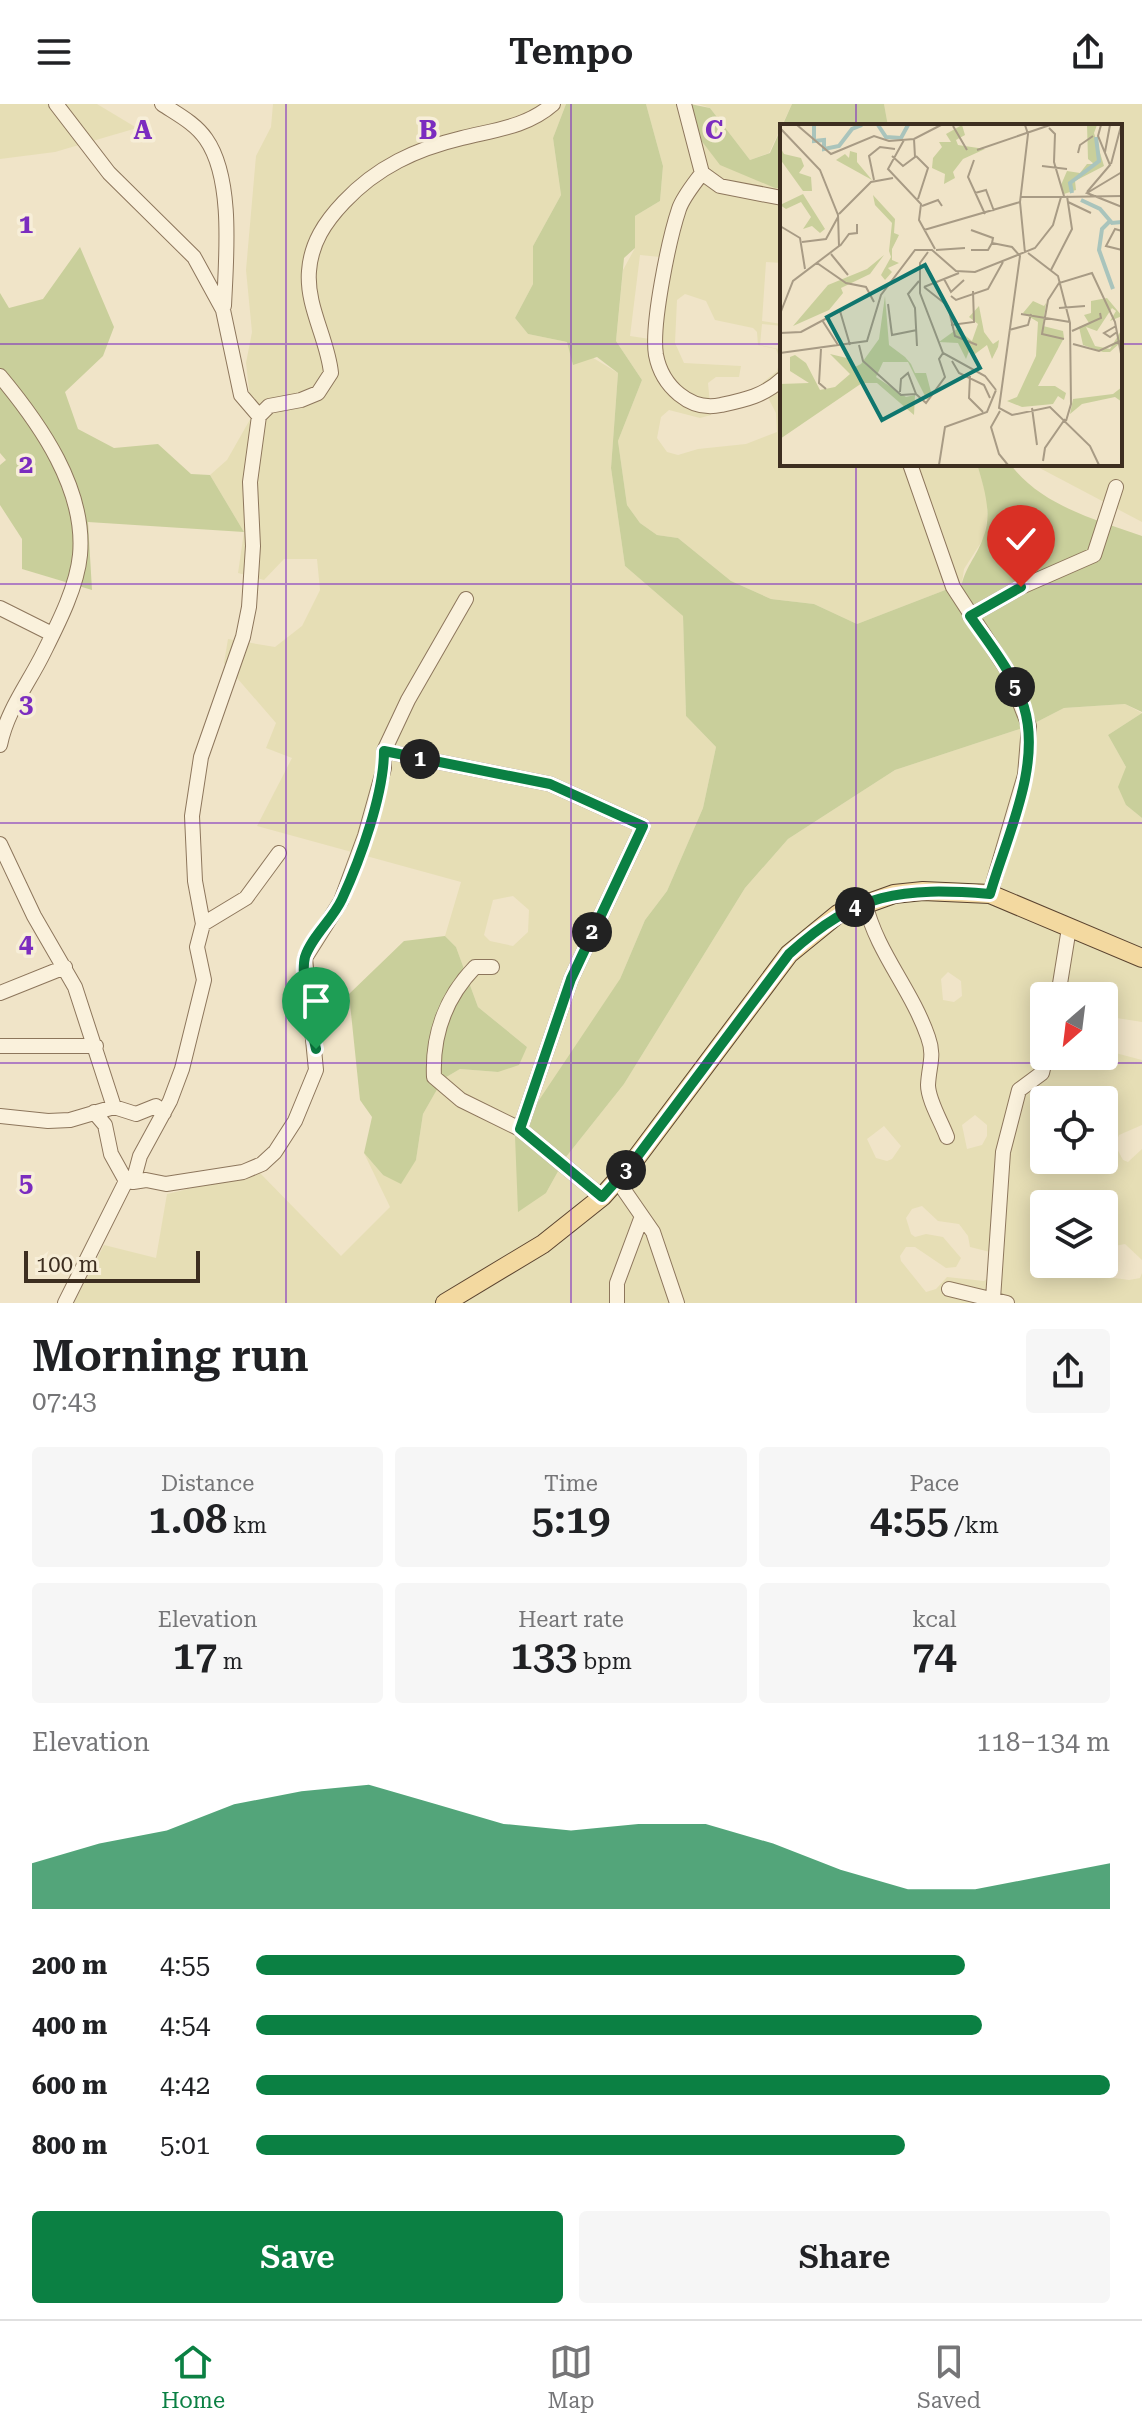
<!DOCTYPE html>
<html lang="en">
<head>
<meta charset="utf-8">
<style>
	:root { --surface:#fff; --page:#f6f6f6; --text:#202124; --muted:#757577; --line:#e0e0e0; --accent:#0b8043 }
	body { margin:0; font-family:"Roboto Serif",serif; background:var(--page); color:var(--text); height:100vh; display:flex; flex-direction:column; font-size:30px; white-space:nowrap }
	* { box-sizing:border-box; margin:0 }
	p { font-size:26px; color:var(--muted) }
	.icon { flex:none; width:44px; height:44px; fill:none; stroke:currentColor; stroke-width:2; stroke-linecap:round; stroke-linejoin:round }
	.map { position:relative; height:1199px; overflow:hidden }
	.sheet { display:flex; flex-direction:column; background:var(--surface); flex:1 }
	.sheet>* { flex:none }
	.needle { width:52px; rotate:208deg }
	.buttons { position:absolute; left:1030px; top:878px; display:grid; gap:16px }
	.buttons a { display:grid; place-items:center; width:88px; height:88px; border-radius:8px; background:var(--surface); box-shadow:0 4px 20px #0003; font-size:40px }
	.scale { position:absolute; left:24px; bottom:20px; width:176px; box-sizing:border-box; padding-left:8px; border:4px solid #3d2e20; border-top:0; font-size:22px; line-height:28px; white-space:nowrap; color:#3d2e20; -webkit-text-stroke:6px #f7eed8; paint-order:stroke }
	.pin { position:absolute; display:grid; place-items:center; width:68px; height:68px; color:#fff; margin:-82px -34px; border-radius:50% 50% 50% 0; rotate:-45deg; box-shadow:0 0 8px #0007 }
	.pin .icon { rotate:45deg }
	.km { position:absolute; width:40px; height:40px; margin:-20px; border-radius:50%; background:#222; color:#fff; font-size:22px; line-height:40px; text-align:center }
	.round { display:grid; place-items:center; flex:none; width:84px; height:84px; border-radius:8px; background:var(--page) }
	.head { display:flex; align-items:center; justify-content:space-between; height:136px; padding:0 32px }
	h1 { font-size:44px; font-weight:600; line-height:60px }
	.figures { display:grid; grid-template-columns:repeat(3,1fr); gap:12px; height:136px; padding:8px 32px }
	.figures div { display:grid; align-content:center; border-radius:8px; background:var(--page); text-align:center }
	.figures b { font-size:40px; font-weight:600 }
	.figures small { font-size:22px; font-weight:400 }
	.figures p { font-size:22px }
	.chart { height:224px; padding:16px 32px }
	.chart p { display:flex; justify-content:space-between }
	.chart svg { width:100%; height:144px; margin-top:8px; fill:var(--accent); opacity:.7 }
	.button { display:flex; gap:16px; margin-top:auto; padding:16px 32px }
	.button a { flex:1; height:92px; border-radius:8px; background:var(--accent); color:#fff; font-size:32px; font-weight:600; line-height:92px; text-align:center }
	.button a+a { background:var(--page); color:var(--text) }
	ul { padding:0 32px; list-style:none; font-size:26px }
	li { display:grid; grid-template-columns:128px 96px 1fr; align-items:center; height:60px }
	li i { height:20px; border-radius:10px; background:var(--accent) }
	header { display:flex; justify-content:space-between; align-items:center; height:104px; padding:0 32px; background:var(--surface); font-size:36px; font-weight:600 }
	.menu { display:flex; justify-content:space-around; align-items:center; height:112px; border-top:2px solid var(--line); background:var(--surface); font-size:22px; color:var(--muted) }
	.menu a { display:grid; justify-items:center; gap:4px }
	.menu .selected { color:var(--accent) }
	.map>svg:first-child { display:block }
	.farmland { fill:#e6deb5; fill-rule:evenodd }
	.green { fill:#c9cf9b }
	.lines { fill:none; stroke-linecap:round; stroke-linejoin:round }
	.minor-casing { stroke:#8d765c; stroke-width:16 }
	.major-casing { stroke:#5b4430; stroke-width:20 }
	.minor { stroke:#faf1dc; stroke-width:14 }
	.major { stroke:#f3d9a0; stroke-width:18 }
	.route-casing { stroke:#fff; stroke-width:16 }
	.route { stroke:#0b8043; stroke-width:10 }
	.grid { fill:none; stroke:#7b2cbf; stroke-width:2; stroke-opacity:0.55 }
	.inset-river { fill:none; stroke:#a9c4bc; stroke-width:4 }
	.inset-road { fill:none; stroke:#a89b85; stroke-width:2 }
	.view { fill:#0f766e; fill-opacity:0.15; stroke:#0f766e; stroke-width:4 }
	.inset-edge { fill:none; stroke:#3d2e20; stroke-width:4 }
	.grid-label { font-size:26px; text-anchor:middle; font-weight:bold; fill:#7b2cbf; stroke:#f7eed8; stroke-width:7; stroke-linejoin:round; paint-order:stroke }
</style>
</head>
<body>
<header><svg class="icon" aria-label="menu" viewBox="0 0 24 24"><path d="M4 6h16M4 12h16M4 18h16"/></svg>Tempo<svg class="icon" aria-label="share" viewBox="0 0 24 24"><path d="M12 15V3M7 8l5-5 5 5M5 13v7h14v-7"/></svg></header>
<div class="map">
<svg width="1142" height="1199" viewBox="0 0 1142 1199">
	<rect width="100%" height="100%" fill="#f0e4c8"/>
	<path class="farmland" d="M0,0H97L137,24L55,48L0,55Z
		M273,0H566L553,34L561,91L533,142V180L515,214L528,230L567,238L618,269L611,364L625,462L683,512L686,612L716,643L703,704L667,787L645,816L620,875L546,1089L566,1053L624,980L745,784L788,735L895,666L1029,622L1064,604L1125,600L1142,609L1108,631L1126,663V701L1142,714V918L1104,912V892H1044V952H1104V946L1142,956V1021L1119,1031L1115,1041L1123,1056L1128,1058L1142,1045V1156L1125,1140L1109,1143L1104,1152V1100H1044V1160H1104V1153L1107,1173L1129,1176L1140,1174L1142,1169V1199H74L104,1141L156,1154L167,1090L259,1068L341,1152L390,1103L364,1049L383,1071L416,1056L423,1010L443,975L460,965L498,968L527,943L478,903L456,843L445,832L461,778L257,722L292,654L266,644L276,619L224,559L228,535L275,543L302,522L320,486L317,455H284L264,476L238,469L244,428L210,371L227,356L252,312L246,259L252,228L246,166L256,52L271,23ZM513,792L529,806L528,828L513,842L490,837L484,831L493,796ZM948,868L961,877L962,892L954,898L943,896L941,875ZM1044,996H1104V1056H1044ZM975,1011L987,1021V1032L982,1041L967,1045L962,1021ZM884,1022L901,1042L892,1055L887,1057L876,1054L867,1035ZM922,1102L938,1117L959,1120L968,1132L970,1143L990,1148L997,1167L984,1177L947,1173L936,1185L926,1188L901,1157L900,1152L906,1143H915L946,1164L956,1163L961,1154L943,1133L926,1130L915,1133L911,1130L906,1114L912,1105Z
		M646,0H690L775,84H782V159L766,158L762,217L782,220V360H977L987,394V415L984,434L964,465L961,486L953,483L857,520L814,500L771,495L731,477L678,434L657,431L640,419L627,401L618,337L642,276L616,237L623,166L635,144V112L660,97L663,62ZM640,151L660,153L650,235L630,232ZM685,190L706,197L715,216L753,224L757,228L758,241L776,245L780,256L777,267L761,280L776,309L777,328L746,340L698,345L678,351L667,348L657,334L661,313L669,306L700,314L711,311L708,279L716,273H739L741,262L684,259L675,239L677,196ZM762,220L782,222L779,245L760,241Z
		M698,0H792L769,49L750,56L710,4Z
		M884,0H1142V418L1032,360H1120V22H888Z"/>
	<path class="green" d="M566,0H646L663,62L660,97L635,112V144L624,154L616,237L642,276L618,337L627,401L640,419L657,431L678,434L731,477L771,495L814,500L857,520L953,483L961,485C964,464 976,454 983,434C993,410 984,384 977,360H1010C1042,402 1094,415 1142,432V608L1125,600L1064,604L1029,622L895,666L788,735L745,784L624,980L566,1053L546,1089L518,1108L515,1032L620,875L645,816L667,787L703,704L716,643L686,612L683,512L625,462L611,364L618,269L597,253L573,261L567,238L528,230L515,214L533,180V142L561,91L553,34Z
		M690,0L710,4L750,56L770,49L792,0H884L888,22H782V84H775L720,61L684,14Z
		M80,143L114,223L103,252L65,288L78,325L114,344L158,340L191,370L210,371L244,428L88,418L92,486L22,465V435L0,401V361L6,356L0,349V189L9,204L43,195Z
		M1142,609V714L1126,701L1118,683L1126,663L1108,631Z
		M445,832L456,843L478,903L527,943L519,961L498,968L460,965L443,975L423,1010L416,1056L401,1080L383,1071L364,1049L372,1013L360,996L349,890L404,837Z"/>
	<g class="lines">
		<g class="minor-casing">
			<path id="minor" d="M56,0L109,69L194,153L223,206L241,291L259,312
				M162,0C177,10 195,19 206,35C234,75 226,155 224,202
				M684,0L702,69L720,82L782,94
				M702,69C694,80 683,93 679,105C669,135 651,221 656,251C662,282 690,308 721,301C744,296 764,292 782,275
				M0,272C40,320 86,385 80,451C77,483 58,520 44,548C29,579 7,606 0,641
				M910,360L953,483L1007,566L1029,622L1025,671L990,790
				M0,504L52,530
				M970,512L1021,483L1094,451L1116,383
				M384,647L550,680L643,722L571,875L520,1025
				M0,740L34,812L75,883L114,1003
				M865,799C877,849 911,884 928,933C935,952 929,961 928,981C928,996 942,1019 947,1033
				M203,820L246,794L279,749
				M492,863H475C446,893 432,931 434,973L461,996L520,1025L602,1093
				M0,889L65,863
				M1058,892L1069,824
				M0,942H96
				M94,1008L105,1021L111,1050L126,1077
				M0,1012L48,1017L70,1016L114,1003L136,1010L156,1002L164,1009
				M617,1076L653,1128L677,1199
				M133,1078L146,1076L166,1080L243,1068L262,1060L275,1048L295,1017L316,966L305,854L341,797L365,732L384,664V647L408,596L466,495
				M949,1185L1007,1199
				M993,1195L1003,1048L1019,986L1042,969L1046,952
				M65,1199L126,1077L133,1078L140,1052L170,997L182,965L204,876L197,843L203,820L195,777L192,712L201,653L243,533L249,503L253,442L250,378L259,312L269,302L301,296L318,289L331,269C328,236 306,202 309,167C311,139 325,118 344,98C377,63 416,45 462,34C494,26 527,23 553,0
				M617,1199V1179L642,1112"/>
		</g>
		<g class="major-casing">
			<path id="major" d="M445,1199L543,1140L602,1093L634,1057L789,850L838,810L894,790L923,787L990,790L1142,854"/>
		</g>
		<use href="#minor" class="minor"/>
		<use href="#major" class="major"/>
	</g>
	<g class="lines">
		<g class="route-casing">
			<path id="route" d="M316,945C311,924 300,872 305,853C312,832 333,815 342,795C360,756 384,690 384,647L550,680L643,722L571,875L520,1025L602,1093L634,1057L789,850C857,788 901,783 990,790C1006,734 1042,662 1024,603C1014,570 990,541 970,512L1021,483"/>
		</g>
		<use href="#route" class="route"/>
	</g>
	<path class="grid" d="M286,0V1199M571,0V1199M856,0V22M0,240H782M1120,240H1142M856,360V1199M0,480H1142M0,719H1142M0,959H1142"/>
	<g transform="translate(780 20)">
		<rect width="342" height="342" fill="#f0e4c8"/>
		<path d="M182,1L185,11L176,16L178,21L205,25L183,35L173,48L175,54L164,60L165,50L152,44L153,34L162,23L159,18H171L166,10ZM307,1H317L314,9L324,42L295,57L296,66L284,70L281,61L287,47L300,49L307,40H314L308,35ZM0,23L4,30L21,34L24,42L19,49L31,53L32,67H23L0,35ZM70,27L77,29V38L92,56L56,36L65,30L69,34ZM23,70L45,105L40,109L32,102L23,105L31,93L21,78L6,85L0,81ZM93,71L115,95L114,109L119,111L112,125V136L119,139L108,144L112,148L105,156L101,151L111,133L109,127L112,99L95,81ZM104,131L90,150L61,164L63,169L49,186L13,202L48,161L87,145ZM105,172L109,221L125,233L131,240L135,249H146L151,268L147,276L128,238H103L96,253L126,273L135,271L134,291L97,259H82L0,315V260L29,259L10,247V233L15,231L26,239L40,266L55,263L70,250L50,230L71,235L75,243L81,240L99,215ZM327,174L342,192L330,197L336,187L332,184L317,207L306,203L315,222L330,225L342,205V217L330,228H323L303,221L299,203L309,199L304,191L311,189V177ZM253,177L264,182L266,179L263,202L283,207L284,214L258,262H275L286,269L284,276L278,272L273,280L242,283L227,277L237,273L256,232L258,198L243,189ZM199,182L204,208L213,220L219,216L218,223L212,235L207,221L195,230L189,227L186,235L178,219L159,218L177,205L192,217L198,200L189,193ZM342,263V278L335,273L302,280L290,290L293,275L333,270Z" fill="#c9cf9b"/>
		<path class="inset-river" d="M34,1V17L44,16V25L59,22L72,5L82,1M98,1L106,13L121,14L128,1M292,69L290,59L319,37L316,13M301,76L320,85L332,99L342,98M330,97L322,105L319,126L333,165"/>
		<path class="inset-road" d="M17,1L51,30L94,12L109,17L134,15L161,1M173,2L187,26M0,4L40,46L58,91L59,122L13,157L0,190M269,4L275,10L274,38L284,72M124,16L108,45L141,80L139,96L155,125M197,26L270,1M325,28L330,1M298,29L300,21L313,12M112,32L123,42L135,33L134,15M136,32L148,44L138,75M194,36L188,53L205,90M331,40L341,2M262,42L287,45M342,48L307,69L342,83M94,56L89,32L100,23L115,25M307,68L330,41L318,12L321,1M195,69L206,66L214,87M240,73H281M240,78L245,129M288,78L311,89M142,82L158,76L162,82M59,90L91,58L113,54M0,102L20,114L25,145M144,106L240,78L248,10L245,1M191,106L213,114L212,119L232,123L240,132L219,284L232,291L270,283L310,322L319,341M342,107L335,105L326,122L342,126M22,118L46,115L58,93M60,122L69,110L77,109V100M156,126L185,124M191,126H208L212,119M148,128L140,139V169L163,229L205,252L216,266M248,129L278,152L290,199L291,280L286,297M51,130L68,151M37,139L66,159L86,163L94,178M271,146L292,105L287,72M164,155L171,168L184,156M144,163L168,182L175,212L197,221M144,163L179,149M171,172L176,176L208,165L223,138M108,180L112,211L137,206M279,184L305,182M60,187L70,221M241,190L290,198M42,196L58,221M171,201L194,198L193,167M336,202L324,209L330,213L337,208M229,206L248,201L251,190M292,207L321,194L320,189M0,209L21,208L64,185M284,215L262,210L268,176L279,159L312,149L335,198L342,235M293,220L319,227L340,217M79,221L83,237L121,271L136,270L146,279L165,253L159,235L163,229M137,222L135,184L128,170L139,157M41,225L39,259L46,265M0,229L87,217L101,171L135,126H152L176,147L195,148L255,124L273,101L281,73L342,72M172,237L179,249L204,261L210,274M190,252L189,274L203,288M120,268L121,255L128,249L136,270M252,284L257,321M220,287L211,303L219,330L228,341M263,337L265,324L285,295M159,341L165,303L207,288L216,266"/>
		<path class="view" d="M145,141L200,244L102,296L47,193Z"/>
		<rect width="342" height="342" class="inset-edge"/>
	</g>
	<g class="grid-label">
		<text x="143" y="35">A</text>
		<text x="428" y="35">B</text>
		<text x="714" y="35">C</text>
		<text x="26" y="129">1</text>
		<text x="26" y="369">2</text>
		<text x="26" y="609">3</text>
		<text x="26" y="848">4</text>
		<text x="26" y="1088">5</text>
	</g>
</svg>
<div class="buttons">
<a><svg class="needle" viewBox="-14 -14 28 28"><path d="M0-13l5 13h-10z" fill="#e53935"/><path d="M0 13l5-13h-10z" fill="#757577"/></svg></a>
<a><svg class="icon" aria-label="locate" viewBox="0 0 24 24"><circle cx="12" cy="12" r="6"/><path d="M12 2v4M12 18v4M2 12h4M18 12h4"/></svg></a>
<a><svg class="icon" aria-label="layers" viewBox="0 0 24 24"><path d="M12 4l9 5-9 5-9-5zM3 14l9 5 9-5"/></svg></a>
</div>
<div class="scale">100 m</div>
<div class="pin" style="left:316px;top:945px;background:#1e9e55"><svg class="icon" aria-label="arrive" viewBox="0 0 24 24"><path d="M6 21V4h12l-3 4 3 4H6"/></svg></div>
<div class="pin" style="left:1021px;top:483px;background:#d93025"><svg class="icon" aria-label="check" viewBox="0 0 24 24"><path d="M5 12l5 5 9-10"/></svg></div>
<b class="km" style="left:420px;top:655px">1</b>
<b class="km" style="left:592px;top:828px">2</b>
<b class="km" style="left:626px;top:1066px">3</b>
<b class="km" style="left:855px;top:803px">4</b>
<b class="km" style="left:1015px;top:583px">5</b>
</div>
<section class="sheet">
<div class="head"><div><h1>Morning run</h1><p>07:43</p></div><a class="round"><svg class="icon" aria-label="share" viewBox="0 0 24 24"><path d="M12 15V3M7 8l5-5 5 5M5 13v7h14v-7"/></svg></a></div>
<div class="figures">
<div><p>Distance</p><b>1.08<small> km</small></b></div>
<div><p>Time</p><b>5:19</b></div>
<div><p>Pace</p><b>4:55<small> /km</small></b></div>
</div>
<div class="figures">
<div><p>Elevation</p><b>17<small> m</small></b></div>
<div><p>Heart rate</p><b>133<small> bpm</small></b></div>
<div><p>kcal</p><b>74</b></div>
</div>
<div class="chart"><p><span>Elevation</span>118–134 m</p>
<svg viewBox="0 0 160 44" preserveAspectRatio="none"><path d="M0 44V30L10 24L20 20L30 12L40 8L50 6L60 12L70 18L80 20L90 18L100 18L110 24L120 32L130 38L140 38L150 34L160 30V44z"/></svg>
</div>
<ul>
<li><b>200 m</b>4:55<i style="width:83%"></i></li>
<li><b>400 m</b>4:54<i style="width:85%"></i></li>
<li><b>600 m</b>4:42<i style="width:100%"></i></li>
<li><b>800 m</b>5:01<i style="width:76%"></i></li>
</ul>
<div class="button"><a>Save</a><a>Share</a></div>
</section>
<nav class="menu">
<a class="selected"><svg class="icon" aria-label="home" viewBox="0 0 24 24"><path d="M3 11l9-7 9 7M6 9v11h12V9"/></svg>Home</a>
<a><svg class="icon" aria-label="map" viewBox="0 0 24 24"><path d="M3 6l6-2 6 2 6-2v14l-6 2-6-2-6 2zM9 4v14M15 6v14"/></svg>Map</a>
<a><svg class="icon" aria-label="saved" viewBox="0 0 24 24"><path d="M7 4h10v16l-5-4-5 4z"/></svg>Saved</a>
</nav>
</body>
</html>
